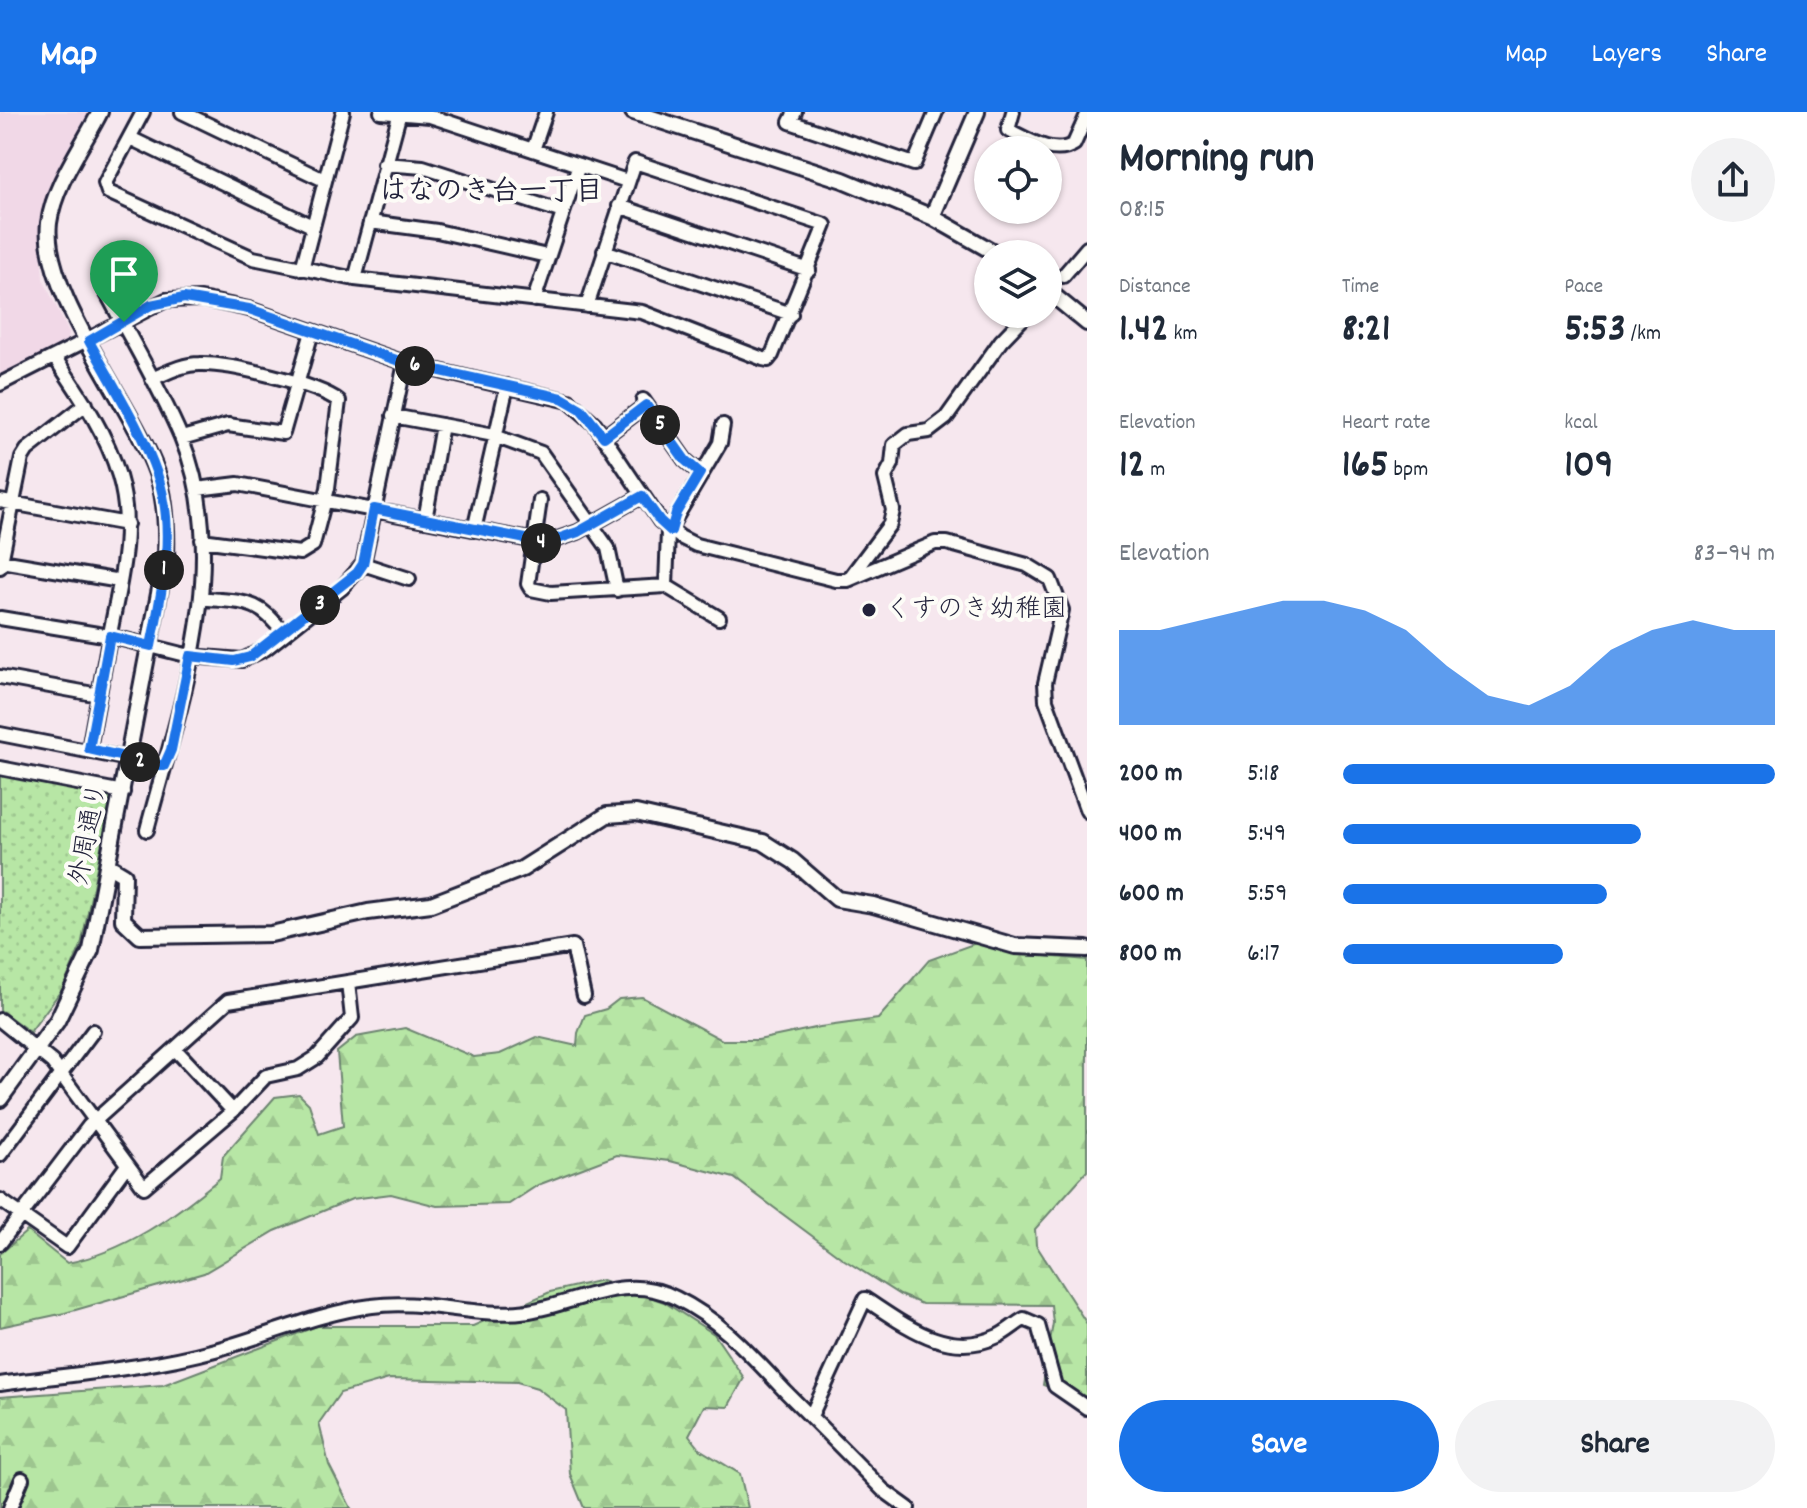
<!DOCTYPE html>
<html lang="en">
<head>
<meta charset="utf-8">
<style>
	:root { --surface:#fff; --page:#f2f2f3; --text:#1f2937; --muted:#747a83; --accent:#1a73e8 }
	body { margin:0; font-family:Dekko,"Klee One",sans-serif; background:var(--page); color:var(--text); height:100vh; display:flex; flex-direction:column; font-size:30px; white-space:nowrap }
	* { box-sizing:border-box; margin:0 }
	p { font-size:26px; color:var(--muted) }
	.icon { flex:none; width:44px; height:44px; fill:none; stroke:currentColor; stroke-width:2; stroke-linecap:round; stroke-linejoin:round }
	.map { position:relative; flex:1; overflow:hidden }
	.details { display:flex; flex-direction:column; background:var(--surface); width:720px }
	.details>* { flex:none }
	.controls { position:absolute; left:974px; top:24px; display:grid; gap:16px }
	.controls a { display:grid; place-items:center; width:88px; height:88px; border-radius:50%; background:var(--surface); box-shadow:0 2px 6px #0004; font-size:40px }
	.pin { position:absolute; display:grid; place-items:center; width:68px; height:68px; color:#fff; margin:-82px -34px; border-radius:50% 50% 50% 0; rotate:-45deg; box-shadow:0 0 8px #0007 }
	.pin .icon { rotate:45deg }
	.km { position:absolute; width:40px; height:40px; margin:-20px; border-radius:50%; background:#222; color:#fff; font-size:22px; line-height:40px; text-align:center }
	.round { display:grid; place-items:center; flex:none; width:84px; height:84px; border-radius:42px; background:var(--page) }
	.summary { display:flex; align-items:center; justify-content:space-between; height:136px; padding:0 32px }
	h1 { font-size:44px; font-weight:700; line-height:60px }
	.metrics { display:grid; grid-template-columns:repeat(3,1fr); gap:12px; height:136px; padding:8px 32px }
	.metrics div { display:grid; align-content:center }
	.metrics b { font-size:40px; font-weight:700 }
	.metrics small { font-size:22px; font-weight:400 }
	.metrics p { font-size:22px }
	.chart { height:224px; padding:16px 32px }
	.chart p { display:flex; justify-content:space-between }
	.chart svg { width:100%; height:144px; margin-top:8px; fill:var(--accent); opacity:.7 }
	.primary-button { display:flex; gap:16px; margin-top:auto; padding:16px 32px }
	.primary-button a { flex:1; height:92px; border-radius:48px; background:var(--accent); color:#fff; font-size:32px; font-weight:700; line-height:92px; text-align:center }
	.primary-button a+a { background:var(--page); color:var(--text) }
	ul { padding:0 32px; list-style:none; font-size:26px }
	li { display:grid; grid-template-columns:128px 96px 1fr; align-items:center; height:60px }
	li i { height:20px; border-radius:10px; background:var(--accent) }
	header { display:flex; align-items:center; gap:48px; box-sizing:border-box; height:112px; padding:0 40px; background:var(--accent); color:#fff }
	header strong { font-size:38px }
	nav { display:flex; gap:44px; margin-inline-start:auto; font-size:28px }
	main { display:flex; flex:1; min-height:0 }
	.map>svg:first-child { display:block }
	.built { fill:#f1d8e7 }
	.forest { fill:url(#forest-firs); stroke:#6c8470; stroke-width:2 }
	.park { fill:url(#park-dots); stroke:#6c8470; stroke-width:2 }
	.lines { fill:none; stroke-linecap:round; stroke-linejoin:round }
	.minor-casing { stroke:#22223b; stroke-width:18 }
	.tertiary-casing { stroke:#22223b; stroke-width:20 }
	.minor { stroke:#fdfcf7; stroke-width:12 }
	.tertiary { stroke:#fdfcf7; stroke-width:14 }
	.route-casing { stroke:#fff; stroke-width:16 }
	.route { stroke:#1a73e8; stroke-width:10 }
	.poi-dot { fill:#22223b; stroke:#fdfcf7; stroke-width:3 }
	.labels { text-anchor:middle; dominant-baseline:central; stroke-width:8; stroke-linejoin:round; paint-order:stroke }
	.poi-label { font-size:26px; fill:#22223b; stroke:#fdfcf7; text-anchor:start }
	.street-label { font-size:26px; fill:#22223b; stroke:#fdfcf7 }
	.neighbourhood-label { font-size:28px; font-weight:bold; fill:#22223b; stroke:#fdfcf7 }
</style>
</head>
<body>
<header>
<strong>Map</strong>
<nav><a>Map</a><a>Layers</a><a>Share</a></nav>
</header>
<main>
<div class="map">
<svg width="1087" height="1396" viewBox="0 0 1087 1396">
	<defs>
		<pattern id="forest-firs" width="22" height="20" patternUnits="userSpaceOnUse" patternTransform="scale(2)"><rect width="22" height="20" fill="#b7e6a5"/><path d="M5 1l3.5 6h-7zM16 11l3.5 6h-7z" fill="#9dc58f"/></pattern>
		<pattern id="park-dots" width="8" height="8" patternUnits="userSpaceOnUse" patternTransform="scale(2)"><rect width="8" height="8" fill="#b7e6a5"/><path d="M2 2h.1M6 6h.1" fill="none" stroke="#9dc58f" stroke-width="1.8" stroke-linecap="round"/></pattern>
	</defs>
	<rect width="100%" height="100%" fill="#f6e7ee"/>
	<filter id="ink" filterUnits="userSpaceOnUse"><feTurbulence type="fractalNoise" baseFrequency=".0125" numOctaves="2"/><feDisplacementMap in="SourceGraphic" scale="16" xChannelSelector="R" yChannelSelector="G"/><feConvolveMatrix kernelMatrix="1 2 1 2 8 2 1 2 1" color-interpolation-filters="sRGB"/></filter>
	<g filter="url(#ink)">
		<path class="built" d="M0,0H93L46,86L40,119L43,167L69,221L67,235L0,269Z"/>
		<path class="forest" d="M976,831L1013,841L1087,848V1059L1035,1117L1036,1133L1087,1212V1284L1077,1287L1043,1273L1053,1211L1051,1193L922,1192L900,1183L843,1147L734,1066L670,1049L617,1043L538,1073L509,1092L437,1094L391,1082L352,1087L275,1119L204,1161L65,1201L0,1215V1142L27,1119L67,1151C125,1140 176,1103 220,1066L223,1044L275,985L299,982L309,992L319,1022L343,1014L337,940L356,925L405,916L474,945L500,942L537,925L577,934L578,921L585,903L606,897L619,887L642,885L722,928H758L820,915L878,907L929,848Z
			M602,1168L664,1190L714,1222L744,1266L728,1295L704,1294L689,1323L701,1338L740,1362L748,1396H584L570,1362L566,1298L537,1276L517,1270L389,1267L340,1281L319,1311L329,1353L351,1396H0V1285L163,1273L317,1214H473L550,1180Z"/>
		<path class="park" d="M0,659L112,681L81,834L63,876L30,920L0,898Z"/>
		<g class="lines">
			<g class="minor-casing">
				<path id="minor" d="M143,0L105,71L108,80L253,146L355,167L642,200L763,247L768,248L772,243L825,113L635,50L587,194
					M182,0L324,68
					M381,0L430,4L627,69
					M795,0L790,10L914,52L936,0
					M1013,0L1008,18C1027,27 1054,45 1074,32L1087,3
					M130,26L312,114
					M533,38L546,0
					M384,52L423,55L563,100
					M619,94L809,158
					M370,110L437,119L547,144
					M604,139L791,202
					M136,140L100,168C126,220 158,271 181,325C234,451 179,595 147,718
					M302,157L343,0
					M1063,164L1087,136
					M355,167L399,4
					M534,188L579,53
					M55,246C80,283 106,320 119,364C135,418 120,469 110,522C103,560 96,599 89,637
					M152,267C168,260 183,252 200,252C229,251 317,272 339,289L328,376L313,433L300,441L202,428
					M0,272L166,188L201,187L249,197L405,251L569,289L595,312L660,409L680,425L696,433L836,468H848L935,431H947L1027,453L1050,467L1062,498L1045,571L1046,588L1087,699
					M643,288L685,348L700,361
					M393,304L489,322L541,341L608,436L617,478
					M604,325L646,293
					M182,326L228,313L283,321L312,220
					M197,377L238,372L546,431L578,420L642,384
					M540,388L528,472L531,477L551,481L666,474L719,506
					M0,389L127,412
					M425,408L442,313
					M474,418L507,274
					M1,449L120,469
					M363,452L409,467
					M0,455L22,346L27,338L86,292
					M848,468L890,412L893,398L885,365L892,352L894,333L908,322L929,319L946,306L1001,229L1027,202
					M666,474L668,419L720,331L723,313
					M201,486C242,491 258,485 284,522
					M0,506L110,524L190,544L242,548L265,537L342,476L363,452L405,251
					M0,565L99,583
					M0,622L164,654
					M0,656L123,680
					M0,908L52,950L144,1075L233,999L266,964L298,957L317,945L352,906L348,870
					M175,937L233,999
					M0,1043L93,919
					M0,1088L67,1135L127,1053
					M0,1131L89,1014L228,889L573,834L584,884
					M0,1272C72,1262 145,1257 215,1238C267,1224 318,1201 372,1194C424,1186 477,1207 529,1199C579,1191 625,1160 676,1186C721,1208 751,1243 785,1279C818,1312 851,1345 883,1378L908,1396
					M811,1304L865,1187C905,1213 948,1248 998,1224C1007,1220 1015,1212 1024,1207L1038,1213L1055,1274L1087,1296
					M10,1396L22,1367"/>
			</g>
			<g class="tertiary-casing">
				<path id="tertiary" d="M633,0L843,68L932,105L997,142
					M932,105L977,0
					M1048,179L1087,211
					M109,754L124,763L123,808L140,824L271,822L368,800L431,792L522,757L607,703L636,701L763,730L793,749L837,787L873,793L1015,834L1087,837
					M0,987L57,909L91,838L166,445C167,417 166,388 157,361C132,292 41,180 49,111C54,72 83,34 100,0"/>
			</g>
			<use href="#minor" class="minor"/>
			<use href="#tertiary" class="tertiary"/>
		</g>
	</g>
	<g class="lines" filter="url(#ink)">
		<g class="route-casing">
			<path id="route" d="M184,186L249,197L405,251L562,286L581,297L604,325L646,293L685,348L700,361L676,401L671,419L660,409L642,384L578,420L546,431L374,397L363,452L357,461L250,545L234,549L190,544L171,638L164,654L89,637L110,524L151,534C162,478 177,418 157,362C141,316 112,272 89,229L151,193Z"/>
		</g>
		<use href="#route" class="route"/>
	</g>
	<circle class="poi-dot" cx="869" cy="498" r="8"/>
	<g class="labels">
		<g class="poi-label">
			<text x="885" y="498">くすのき幼稚園</text>
		</g>
		<g class="street-label">
			<text transform="translate(90 722) rotate(-79)">外周通り</text>
		</g>
		<g class="neighbourhood-label">
			<text x="491" y="82">はなのき台一丁目</text>
		</g>
	</g>
</svg>
<div class="controls">
<a><svg class="icon" aria-label="locate" viewBox="0 0 24 24"><circle cx="12" cy="12" r="6"/><path d="M12 2v4M12 18v4M2 12h4M18 12h4"/></svg></a>
<a><svg class="icon" aria-label="layers" viewBox="0 0 24 24"><path d="M12 4l9 5-9 5-9-5zM3 14l9 5 9-5"/></svg></a>
</div>
<div class="pin" style="left:124px;top:210px;background:#1e9e55"><svg class="icon" aria-label="arrive" viewBox="0 0 24 24"><path d="M6 21V4h12l-3 4 3 4H6"/></svg></div>
<b class="km" style="left:164px;top:458px">1</b>
<b class="km" style="left:140px;top:650px">2</b>
<b class="km" style="left:320px;top:493px">3</b>
<b class="km" style="left:541px;top:431px">4</b>
<b class="km" style="left:660px;top:313px">5</b>
<b class="km" style="left:415px;top:254px">6</b>
</div>
<section class="details">
<div class="summary"><div><h1>Morning run</h1><p>08:15</p></div><a class="round"><svg class="icon" aria-label="share" viewBox="0 0 24 24"><path d="M12 15V3M7 8l5-5 5 5M5 13v7h14v-7"/></svg></a></div>
<div class="metrics">
<div><p>Distance</p><b>1.42<small> km</small></b></div>
<div><p>Time</p><b>8:21</b></div>
<div><p>Pace</p><b>5:53<small> /km</small></b></div>
</div>
<div class="metrics">
<div><p>Elevation</p><b>12<small> m</small></b></div>
<div><p>Heart rate</p><b>165<small> bpm</small></b></div>
<div><p>kcal</p><b>109</b></div>
</div>
<div class="chart"><p><span>Elevation</span>83–94 m</p>
<svg viewBox="0 0 160 44" preserveAspectRatio="none"><path d="M0 44V15L10 15L20 12L30 9L40 6L50 6L60 9L70 15L80 26L90 35L100 38L110 32L120 21L130 15L140 12L150 15L160 15V44z"/></svg>
</div>
<ul>
<li><b>200 m</b>5:18<i style="width:100%"></i></li>
<li><b>400 m</b>5:49<i style="width:69%"></i></li>
<li><b>600 m</b>5:59<i style="width:61%"></i></li>
<li><b>800 m</b>6:17<i style="width:51%"></i></li>
</ul>
<div class="primary-button"><a>Save</a><a>Share</a></div>
</section>
</main>
</body>
</html>
